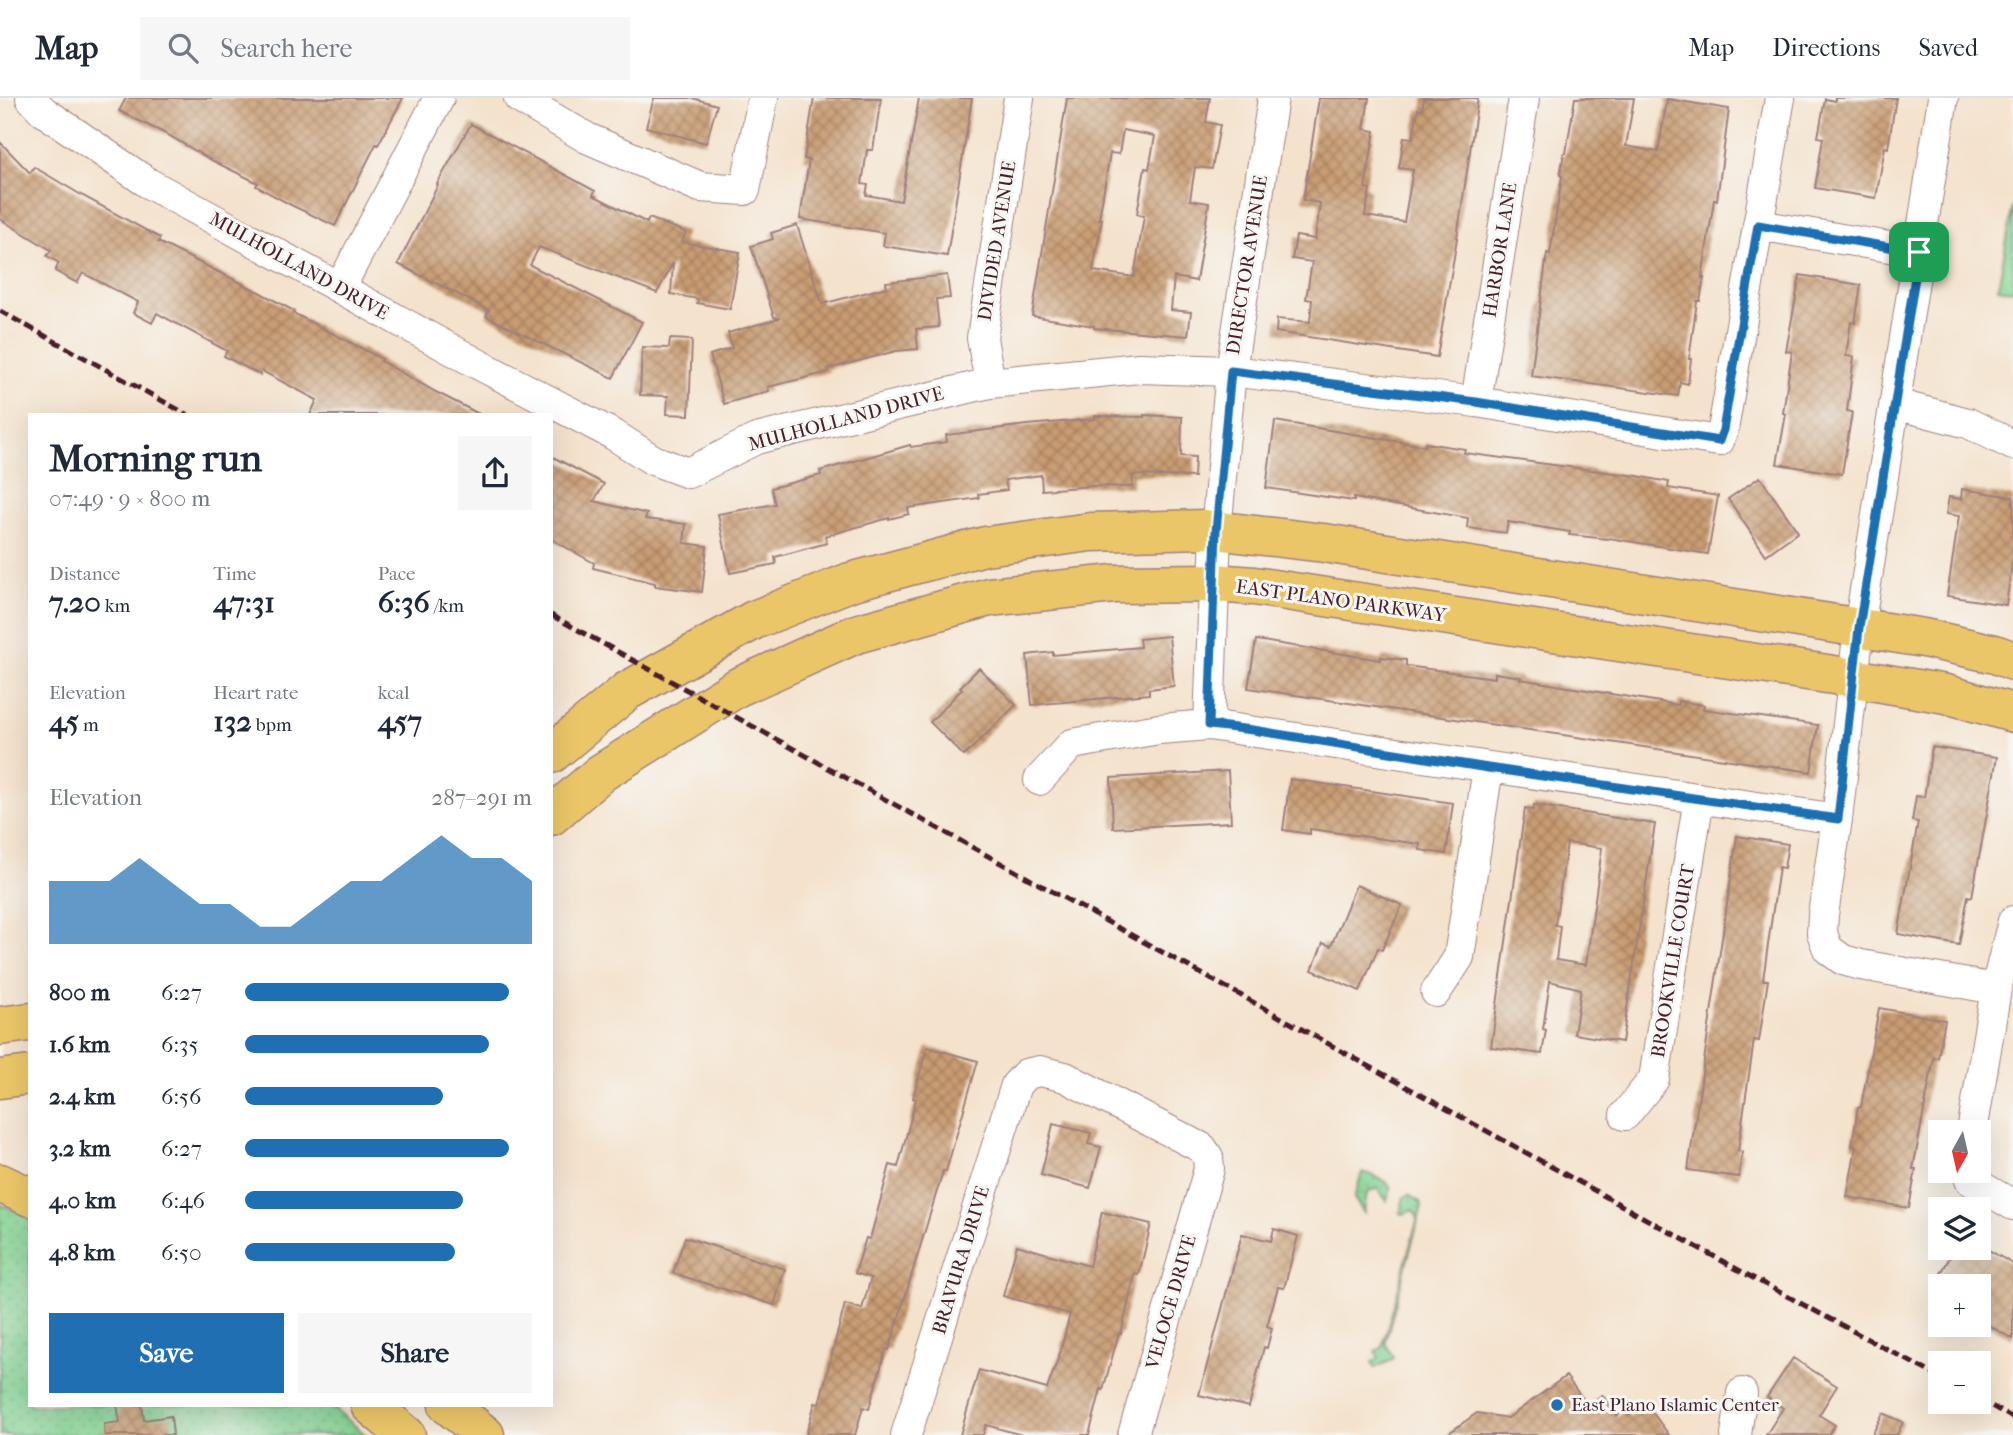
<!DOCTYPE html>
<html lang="en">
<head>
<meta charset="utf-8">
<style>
	:root { --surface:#fff; --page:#f6f6f7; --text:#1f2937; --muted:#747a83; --line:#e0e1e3; --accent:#1f6fb2 }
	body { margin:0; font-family:"IM FELL French Canon",serif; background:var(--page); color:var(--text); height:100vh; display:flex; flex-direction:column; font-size:26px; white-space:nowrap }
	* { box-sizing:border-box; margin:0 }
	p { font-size:23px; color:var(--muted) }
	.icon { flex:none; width:38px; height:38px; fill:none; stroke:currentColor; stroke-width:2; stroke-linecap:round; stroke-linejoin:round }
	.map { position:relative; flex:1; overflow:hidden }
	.panel { position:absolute; left:28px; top:315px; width:525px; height:994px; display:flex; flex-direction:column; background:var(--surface); border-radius:0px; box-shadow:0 7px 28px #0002 }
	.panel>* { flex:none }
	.needle { width:46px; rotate:188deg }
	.fabs { position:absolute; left:1928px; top:1022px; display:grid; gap:14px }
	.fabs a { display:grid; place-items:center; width:63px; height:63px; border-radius:0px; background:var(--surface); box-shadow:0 7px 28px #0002; font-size:35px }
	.pin { position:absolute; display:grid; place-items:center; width:60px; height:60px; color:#fff; margin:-30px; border-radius:14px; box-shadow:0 4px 10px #0006 }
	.round { display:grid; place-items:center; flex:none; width:74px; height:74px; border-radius:0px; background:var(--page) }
	.head { display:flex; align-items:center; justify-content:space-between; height:119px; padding:0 21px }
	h1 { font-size:38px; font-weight:800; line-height:52px }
	.stats { display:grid; grid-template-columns:repeat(3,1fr); gap:10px; height:119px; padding:7px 21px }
	.stats div { display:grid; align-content:center }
	.stats b { font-size:30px; font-weight:800 }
	.stats small { font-size:19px; font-weight:400 }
	.stats p { font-size:19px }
	.chart { height:196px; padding:14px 21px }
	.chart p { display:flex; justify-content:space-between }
	.chart svg { width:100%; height:126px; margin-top:7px; fill:var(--accent); opacity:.7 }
	.primary-button { display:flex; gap:14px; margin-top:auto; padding:14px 21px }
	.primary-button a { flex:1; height:80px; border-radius:0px; background:var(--accent); color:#fff; font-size:28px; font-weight:800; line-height:80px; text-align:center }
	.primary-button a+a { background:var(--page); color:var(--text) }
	ul { padding:0 21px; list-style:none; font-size:23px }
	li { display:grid; grid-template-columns:112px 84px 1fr; align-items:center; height:52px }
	li i { height:18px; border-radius:9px; background:var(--accent) }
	header { display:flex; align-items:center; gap:42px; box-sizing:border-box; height:98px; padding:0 35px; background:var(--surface); border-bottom:2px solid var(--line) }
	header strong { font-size:33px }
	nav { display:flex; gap:38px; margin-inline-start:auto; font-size:24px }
	.search { width:490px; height:63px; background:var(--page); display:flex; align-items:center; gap:18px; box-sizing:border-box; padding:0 24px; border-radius:0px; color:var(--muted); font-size:26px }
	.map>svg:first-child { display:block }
	.grass { fill:url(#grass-dots); stroke:#66795f; stroke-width:2 }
	.park { fill:#83d393; stroke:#66795f; stroke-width:2 }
	.building { fill:url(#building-cross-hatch); fill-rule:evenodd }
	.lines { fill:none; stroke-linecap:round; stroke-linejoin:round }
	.minor-casing { stroke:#9f807c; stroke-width:32 }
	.major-casing { stroke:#9f807c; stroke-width:41 }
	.minor { stroke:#fff; stroke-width:30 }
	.major { stroke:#ebc669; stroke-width:38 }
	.rail { stroke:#4a1f2b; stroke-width:5; stroke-dasharray:10 5; stroke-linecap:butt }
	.route-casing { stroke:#fff; stroke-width:14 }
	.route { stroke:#1f6fb2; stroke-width:9 }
	.poi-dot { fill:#1f6fb2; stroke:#f6f6f2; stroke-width:2.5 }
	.labels { text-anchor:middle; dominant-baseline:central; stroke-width:6; stroke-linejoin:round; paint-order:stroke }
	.street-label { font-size:19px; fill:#4a1f2b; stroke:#f6f6f2 }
	.poi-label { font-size:19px; fill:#4a1f2b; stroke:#f6f6f2; text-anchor:start }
</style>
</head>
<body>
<header>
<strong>Map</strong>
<div class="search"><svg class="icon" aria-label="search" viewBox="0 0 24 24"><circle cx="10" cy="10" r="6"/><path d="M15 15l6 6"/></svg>Search here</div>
<nav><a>Map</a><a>Directions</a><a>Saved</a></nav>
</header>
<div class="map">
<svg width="2013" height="1337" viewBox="0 0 2013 1337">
	<defs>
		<pattern id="grass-dots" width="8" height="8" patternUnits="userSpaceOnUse" patternTransform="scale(1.75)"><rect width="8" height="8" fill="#83d393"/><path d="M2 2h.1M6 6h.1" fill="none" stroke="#73b57f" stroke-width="1.8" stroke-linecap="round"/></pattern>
		<pattern id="building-cross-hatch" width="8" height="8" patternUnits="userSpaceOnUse" patternTransform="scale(1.75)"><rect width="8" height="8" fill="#c99d73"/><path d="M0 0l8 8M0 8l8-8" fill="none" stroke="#a57f5f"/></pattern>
	</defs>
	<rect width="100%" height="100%" fill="#f6f6f2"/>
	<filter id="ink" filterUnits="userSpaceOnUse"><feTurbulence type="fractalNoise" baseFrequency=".0143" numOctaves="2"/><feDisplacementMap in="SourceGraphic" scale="14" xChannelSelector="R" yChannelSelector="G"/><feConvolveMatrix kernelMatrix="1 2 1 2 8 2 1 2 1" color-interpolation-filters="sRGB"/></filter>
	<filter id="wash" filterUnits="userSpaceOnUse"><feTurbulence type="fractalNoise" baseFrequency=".00686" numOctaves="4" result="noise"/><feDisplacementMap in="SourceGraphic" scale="28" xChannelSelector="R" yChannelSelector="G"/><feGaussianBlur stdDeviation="1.57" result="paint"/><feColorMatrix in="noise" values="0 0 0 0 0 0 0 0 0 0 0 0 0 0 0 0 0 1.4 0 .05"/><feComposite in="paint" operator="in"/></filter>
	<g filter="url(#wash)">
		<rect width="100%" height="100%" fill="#f4e2cc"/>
		<path class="grass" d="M1362,1075C1371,1075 1387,1083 1391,1091L1387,1103L1377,1090L1367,1095L1364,1115L1354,1100Z
			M1409,1097L1420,1104L1422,1108L1386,1241V1246L1393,1259L1392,1262L1375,1270L1372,1264L1379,1260L1375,1253L1382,1250L1418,1120L1413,1112L1403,1116L1400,1115L1404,1099Z
			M0,1106L30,1119V1307H330L366,1337H0Z"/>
		<path class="park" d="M2013,108V193L1998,190Z"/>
		<g id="blocks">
			<path class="building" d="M126,0H403L378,47L376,46L335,128L291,107L256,88L258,85L213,63L168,37L119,13Z
				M654,0H692L717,7L706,45L646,29Z
				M814,0H881L873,52H867L862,86L868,87L866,97L901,103L919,0H972L947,158L883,148L885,135L800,121L809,62L804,61Z
				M1067,0H1210L1206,24L1220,27L1212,71L1195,69L1190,102L1209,105L1196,183L1174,179L1171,212L1191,214L1188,238L1094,230V228L1032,218ZM1123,32L1155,38L1149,71L1145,70L1137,116L1144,118L1134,179L1093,173L1102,121H1099L1110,55L1119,56Z
				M1319,0H1369L1364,31L1375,33L1365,90L1370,91L1365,118L1404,124L1413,72L1399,70L1404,39L1413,40L1418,11L1422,12L1424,0H1478L1455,153L1437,259L1276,234L1277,221L1310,224L1312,202L1306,201L1312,164L1292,161L1296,138L1315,141L1320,105L1303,102Z
				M1575,0H1634L1626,48L1658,54L1667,1L1729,11L1717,102H1714L1702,180H1704L1700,203H1697L1689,261H1691L1688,286L1680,284L1678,298L1531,278L1547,155L1550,156L1562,78L1560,77L1564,55H1566Z
				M1835,0H1896L1888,50L1885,49L1876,100L1815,90L1823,40L1818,39L1825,1L1835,3Z
				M471,26L595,93L593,97L647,125L649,120L686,134L682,144L740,154L730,211L697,205L698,201L671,196L673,165L657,195L539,149L530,167L642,224L613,280L486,218L489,212L398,166L438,87L437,86Z
				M0,44L30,75L34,69L83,98L160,140L158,144L259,194L294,213L293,215L382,261L381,263L436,294L481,317H310L317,302L262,273L260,277L224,258L227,253L157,215L152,225L133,215L138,204L83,175L77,185L55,173L59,165L47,158L51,152L0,121Z
				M797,127L822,206L887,189L886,184L947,177L950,200L936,201L939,229L916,231L918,251L896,253L828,271L829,274L768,289L769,293L724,306L710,257L732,250L728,235L780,220L774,219L751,148L773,141L771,135Z
				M1800,177L1861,187L1855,225L1851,224L1846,258L1854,259L1847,313L1852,314L1842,376L1777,366L1786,316L1783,315L1792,254L1786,253Z
				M670,241L692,242L689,317L667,316L668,298L640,297L642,249L669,250Z
				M1144,317L1182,319L1181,358L1195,359L1194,379L1133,377L1132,389L1093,388L1042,392L1041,377L1005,382L1007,392L978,396L979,400L908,410L909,416L889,421V420L825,438L827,445L775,459L776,466L730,475L718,416L775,406L771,390L821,377L820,373L910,347L911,349L947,344L946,337L1027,327L1095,321V318L1144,319Z
				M1275,323L1425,348V345L1465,351L1464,355L1637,378L1669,384L1668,390L1718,398L1708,456L1609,440L1608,441L1569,437L1570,434L1508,424L1506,435L1467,430L1468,420L1354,400V403L1266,390Z
				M551,358L604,386L594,403L647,416L645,421L686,426L684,445L707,448L702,494L655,488V485L593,470L594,465L551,441Z
				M1760,379L1798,434L1766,457L1728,401Z
				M1962,391L2013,399V459L2006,507L1947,498L1959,418L1946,416L1949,399L1961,401Z
				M1169,538L1174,588L1149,591V596L1032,607L1027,557L1053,554V557L1140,549L1139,541Z
				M1256,542L1381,562V559L1406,562V568L1495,580V575L1521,579L1520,581L1678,607V603L1704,607L1703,611L1818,627L1811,674L1248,590Z
				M979,570L1016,607L964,658L930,624L962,591L960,589Z
				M1932,649L1997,659L1972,799L1968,798L1959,847L1898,836L1918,724L1912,723L1916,698L1924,699Z
				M1228,673L1231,724L1113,730L1111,680Z
				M1290,681L1453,705L1446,756L1420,752V746L1310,731V736L1283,732Z
				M1534,707L1655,726L1622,944L1574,936L1581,891L1550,883L1543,931L1546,932L1542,956L1491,949L1525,710L1533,712ZM1567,745L1602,750L1586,867L1556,862L1560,828L1555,827Z
				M1737,738L1788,746L1784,770L1779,769L1763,882H1768L1759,943L1754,942L1738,1053L1742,1054L1739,1079L1688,1072Z
				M1356,787L1402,807L1382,852L1378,850L1360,893L1312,872L1323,845L1331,848Z
				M1879,910L1945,922L1938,960L1934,959L1913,1071H1916L1909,1110L1847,1099L1856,1049L1852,1048L1858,1009H1861Z
				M927,949L978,963L946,1073H943L889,1252L886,1251L869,1311L863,1309L855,1337H806L815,1305L819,1306L845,1206L862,1211L871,1180L855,1175L866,1140L870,1141L890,1067L898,1069L916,1001L913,1000Z
				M1053,1026L1091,1035L1088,1046L1101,1049L1090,1090L1041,1077Z
				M1102,1114L1151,1126L1139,1177L1135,1176L1121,1236L1119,1235L1103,1292L1101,1291L1089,1337H1022L986,1327L983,1337H960L979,1272L1047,1291L1060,1255L1070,1216L1003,1198L1017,1147L1089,1168Z
				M1274,1131L1298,1138L1284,1190L1278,1189L1267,1228L1272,1230L1267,1250L1264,1249L1249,1309L1199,1297L1242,1136L1271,1143Z
				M685,1139L785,1171L774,1207L673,1175Z
				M1955,1150H1985L2013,1166V1241L1979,1222V1188H1934Z
				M1793,1260L1837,1288L1819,1317L1835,1327L1828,1337H1766L1783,1310L1767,1299Z
				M1566,1278L1588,1308L1602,1297L1617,1318L1624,1312L1629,1318L1646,1306L1669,1337H1446L1477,1315L1508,1320Z
				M117,1307H142L144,1322L171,1318L173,1337H105L104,1326L120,1324Z
				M1883,1315L1903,1324L1897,1337H1872Z"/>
		</g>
	</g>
	<g filter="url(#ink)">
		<use href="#blocks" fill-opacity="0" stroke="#9f807c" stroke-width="2"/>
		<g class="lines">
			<g class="minor-casing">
				<path id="minor" d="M31,0L43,13L148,85L478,266L614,337L653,362L688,375L756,341L990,285L1139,270L1231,273L1476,304L1719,343L1723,332L1780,0
					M519,0L587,40L700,89L745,92L763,0
					M1943,0L1859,530L1837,721L1823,817L1822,835L1828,851L1843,862L1861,867L1996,891
					M1758,127L1919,154
					M340,190L439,0
					M990,285L982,240L1019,0
					M1476,304L1524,0
					M1895,306L1968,325L2013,347
					M1209,627L1216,433L1231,273L1273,0
					M1039,682L1072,646L1159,631L1209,627L1837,721
					M1436,894L1459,859L1488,670
					M1625,1017L1654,981L1699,700
					M1972,1034L1996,891L2013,823
					M1969,1073L1970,1082L2013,1107
					M906,1337L1016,987L1026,976L1040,973L1065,979L1202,1050L1208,1059L1209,1071L1133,1337
					M1736,1337L1742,1295"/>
			</g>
			<g class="major-casing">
				<path id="major" d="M551,656L627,593L754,522L850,484L985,448L1091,434L1205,431L1324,445L1924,540L1995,556L2013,563
					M551,718L601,675L738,589L856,536L989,499L1114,486L1214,485L1254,488L1853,580L1946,596L2013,615
					M0,928L30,924
					M0,981L30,977
					M0,1085L30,1099
					M370,1307L406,1337
					M448,1307L485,1337"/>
			</g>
			<use href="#minor" class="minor"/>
			<use href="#major" class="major"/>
			<path class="rail" d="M0,213L188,317
				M551,517L1755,1181L1941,1280
				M1979,1301L2013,1320"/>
		</g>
	</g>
	<g class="lines" filter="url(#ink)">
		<g class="route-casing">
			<path id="route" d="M1758,127L1919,154L1859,530L1838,721L1488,670L1253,632L1209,627L1216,433L1231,273L1476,304L1719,343L1723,332Z"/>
		</g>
		<use href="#route" class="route"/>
	</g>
	<circle class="poi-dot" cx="1557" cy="1307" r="7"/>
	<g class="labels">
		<g class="street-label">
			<text transform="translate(997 143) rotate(-81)">DIVIDED AVENUE</text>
			<text transform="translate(1500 152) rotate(-81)">HARBOR LANE</text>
			<text transform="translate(1247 167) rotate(-81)">DIRECTOR AVENUE</text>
			<text transform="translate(299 168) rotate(29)">MULHOLLAND DRIVE</text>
			<text transform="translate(846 321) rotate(-15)">MULHOLLAND DRIVE</text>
			<text transform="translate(1341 503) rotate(8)">EAST PLANO PARKWAY</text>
			<text transform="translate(1673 863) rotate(-81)">BROOKVILLE COURT</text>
			<text transform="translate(961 1162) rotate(-73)">BRAVURA DRIVE</text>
			<text transform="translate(1171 1204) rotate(-74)">VELOCE DRIVE</text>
		</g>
		<g class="poi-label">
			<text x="1571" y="1307">East Plano Islamic Center</text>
		</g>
	</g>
</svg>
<div class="fabs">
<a><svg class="needle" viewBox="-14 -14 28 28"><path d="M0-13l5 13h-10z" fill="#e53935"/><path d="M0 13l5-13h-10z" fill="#747a83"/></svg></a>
<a><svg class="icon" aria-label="layers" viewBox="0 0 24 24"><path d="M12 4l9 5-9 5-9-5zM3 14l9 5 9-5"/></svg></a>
<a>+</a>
<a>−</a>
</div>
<div class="pin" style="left:1919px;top:154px;background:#1e9e55"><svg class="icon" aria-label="arrive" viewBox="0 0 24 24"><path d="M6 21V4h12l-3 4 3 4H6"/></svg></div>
<section class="panel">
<div class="head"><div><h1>Morning run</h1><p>07:49 · 9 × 800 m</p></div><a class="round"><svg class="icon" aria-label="share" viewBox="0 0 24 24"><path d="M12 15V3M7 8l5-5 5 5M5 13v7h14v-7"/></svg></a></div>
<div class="stats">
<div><p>Distance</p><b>7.20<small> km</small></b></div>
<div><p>Time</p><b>47:31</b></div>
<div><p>Pace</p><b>6:36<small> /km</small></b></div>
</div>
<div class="stats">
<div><p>Elevation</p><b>45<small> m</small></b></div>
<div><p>Heart rate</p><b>132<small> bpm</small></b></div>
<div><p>kcal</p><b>457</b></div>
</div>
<div class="chart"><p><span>Elevation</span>287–291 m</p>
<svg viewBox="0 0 160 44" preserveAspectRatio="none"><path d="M0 44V22L10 22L20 22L30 14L40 22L50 30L60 30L70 38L80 38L90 30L100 22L110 22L120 14L130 6L140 14L150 14L160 22V44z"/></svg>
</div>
<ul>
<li><b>800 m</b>6:27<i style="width:92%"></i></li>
<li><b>1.6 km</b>6:35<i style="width:85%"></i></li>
<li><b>2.4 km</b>6:56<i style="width:69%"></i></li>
<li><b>3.2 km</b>6:27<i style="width:92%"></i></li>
<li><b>4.0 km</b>6:46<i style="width:76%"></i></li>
<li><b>4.8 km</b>6:50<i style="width:73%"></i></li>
</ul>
<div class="primary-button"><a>Save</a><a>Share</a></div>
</section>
</div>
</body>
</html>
